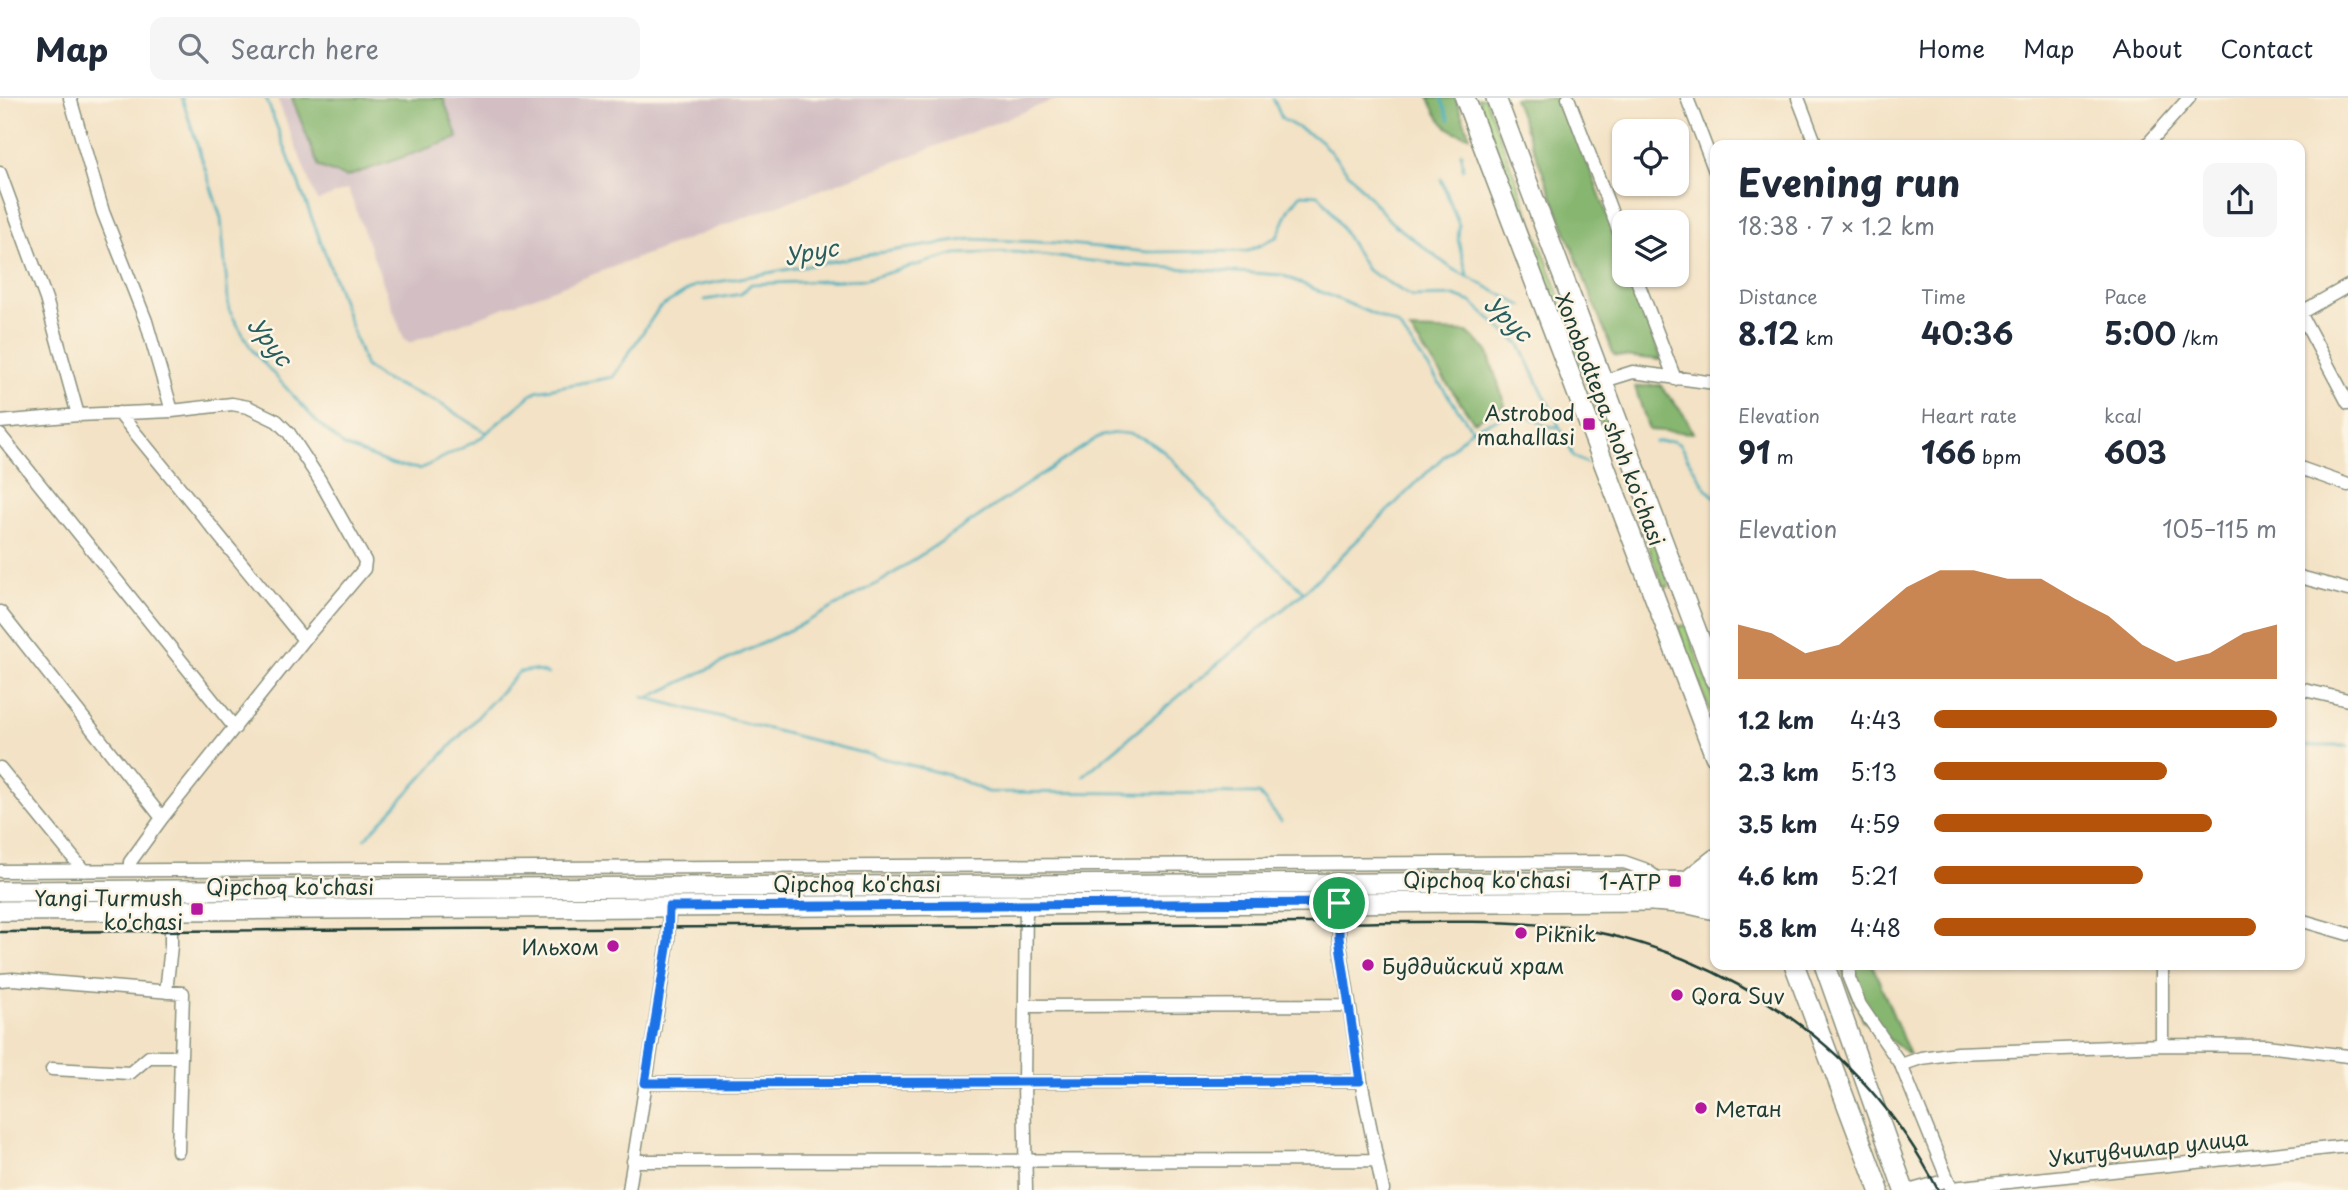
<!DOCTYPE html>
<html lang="en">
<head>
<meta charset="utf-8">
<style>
	:root { --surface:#fff; --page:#f6f6f7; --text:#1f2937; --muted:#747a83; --line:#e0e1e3; --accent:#b45309 }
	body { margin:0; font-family:"Playpen Sans",sans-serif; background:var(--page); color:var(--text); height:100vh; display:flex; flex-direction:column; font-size:26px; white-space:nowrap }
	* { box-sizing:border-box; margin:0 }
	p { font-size:23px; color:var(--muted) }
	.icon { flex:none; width:38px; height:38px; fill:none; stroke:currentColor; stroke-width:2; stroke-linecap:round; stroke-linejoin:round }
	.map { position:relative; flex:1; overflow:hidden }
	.panel { position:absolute; left:1710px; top:42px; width:595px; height:830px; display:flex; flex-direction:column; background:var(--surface); border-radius:14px; box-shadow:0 2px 5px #0004 }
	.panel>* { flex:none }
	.fabs { position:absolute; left:1612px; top:21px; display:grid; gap:14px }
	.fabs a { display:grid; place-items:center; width:77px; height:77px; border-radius:14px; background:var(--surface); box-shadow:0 2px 5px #0004; font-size:35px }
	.pin { position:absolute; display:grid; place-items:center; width:60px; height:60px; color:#fff; margin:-30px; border:4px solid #fff; border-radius:50%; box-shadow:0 2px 7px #0007 }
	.round { display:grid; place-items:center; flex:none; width:74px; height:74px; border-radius:14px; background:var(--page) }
	.overview { display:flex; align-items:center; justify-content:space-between; height:119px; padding:0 28px }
	h1 { font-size:38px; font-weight:700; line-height:52px }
	.figures { display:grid; grid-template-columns:repeat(3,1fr); gap:10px; height:119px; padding:7px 28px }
	.figures div { display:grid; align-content:center }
	.figures b { font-size:30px; font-weight:700 }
	.figures small { font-size:19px; font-weight:400 }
	.figures p { font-size:19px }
	.chart { height:196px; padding:14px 28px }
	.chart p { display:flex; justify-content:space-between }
	.chart svg { width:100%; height:126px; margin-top:7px; fill:var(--accent); opacity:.7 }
	ul { padding:0 28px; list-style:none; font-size:23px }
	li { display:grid; grid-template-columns:112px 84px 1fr; align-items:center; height:52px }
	li i { height:18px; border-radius:9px; background:var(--accent) }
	header { display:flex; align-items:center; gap:42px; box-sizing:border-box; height:98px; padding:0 35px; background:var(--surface); border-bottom:2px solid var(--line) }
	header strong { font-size:33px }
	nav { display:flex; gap:38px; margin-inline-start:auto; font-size:24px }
	.search { width:490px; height:63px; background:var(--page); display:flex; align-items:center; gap:18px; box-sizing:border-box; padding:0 24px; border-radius:14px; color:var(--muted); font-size:26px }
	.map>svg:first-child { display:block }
	.industrial { fill:#d2bec3 }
	.green { fill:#a8d582; stroke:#64895b; stroke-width:2 }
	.forest { fill:#86b670; stroke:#527a52; stroke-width:2 }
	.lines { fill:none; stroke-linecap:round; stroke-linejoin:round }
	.stream { stroke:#3eacbc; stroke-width:2.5 }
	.minor-casing { stroke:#89907c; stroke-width:15 }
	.primary-casing { stroke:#89907c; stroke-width:22 }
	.trunk-casing { stroke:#89907c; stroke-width:22 }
	.minor { stroke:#fff; stroke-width:12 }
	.primary { stroke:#fff; stroke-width:19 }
	.trunk { stroke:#fff; stroke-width:19 }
	.rail { stroke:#1f3d34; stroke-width:2.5 }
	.route-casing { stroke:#fff; stroke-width:14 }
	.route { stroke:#1a73e8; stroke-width:9 }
	.poi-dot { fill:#b5179e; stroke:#fcf5e5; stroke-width:2.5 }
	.labels { text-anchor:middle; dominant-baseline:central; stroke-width:5; stroke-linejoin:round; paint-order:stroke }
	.poi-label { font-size:21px; fill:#1f3d34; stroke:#fcf5e5; text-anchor:end }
	.street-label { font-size:21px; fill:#1f3d34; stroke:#fcf5e5 }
	.water-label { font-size:23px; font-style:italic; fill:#285e5d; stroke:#fcf5e5 }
</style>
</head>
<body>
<header>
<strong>Map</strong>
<div class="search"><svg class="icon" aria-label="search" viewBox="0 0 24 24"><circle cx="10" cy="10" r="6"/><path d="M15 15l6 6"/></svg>Search here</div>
<nav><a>Home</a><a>Map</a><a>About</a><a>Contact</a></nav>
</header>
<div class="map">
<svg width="2348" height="1092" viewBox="0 0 2348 1092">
	<rect width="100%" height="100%" fill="#fcf5e5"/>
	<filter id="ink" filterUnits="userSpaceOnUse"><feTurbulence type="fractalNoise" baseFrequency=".0143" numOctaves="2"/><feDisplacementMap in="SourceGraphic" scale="14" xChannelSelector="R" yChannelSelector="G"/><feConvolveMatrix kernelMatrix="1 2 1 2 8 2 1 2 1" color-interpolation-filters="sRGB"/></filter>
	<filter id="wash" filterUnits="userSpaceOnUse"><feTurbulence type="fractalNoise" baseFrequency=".00686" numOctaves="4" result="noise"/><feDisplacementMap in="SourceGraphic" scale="28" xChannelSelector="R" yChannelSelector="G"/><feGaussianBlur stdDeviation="1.57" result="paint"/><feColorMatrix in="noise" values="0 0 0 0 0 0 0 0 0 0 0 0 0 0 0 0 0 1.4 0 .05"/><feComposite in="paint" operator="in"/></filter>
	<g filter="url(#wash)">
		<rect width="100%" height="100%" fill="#f3e2c5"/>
		<path class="industrial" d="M277,0H1059L916,56L409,245L404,241L348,91L317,103Z"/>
		<path class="green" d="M1478,0H1485L1669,487L1668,489H1664Z
			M1685,527L1715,607V626L1678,529Z"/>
		<path class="forest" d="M292,0H443L458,40L346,79L319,69Z
			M1429,0H1455L1470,38C1447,35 1437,21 1429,0Z
			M1514,0H1563L1624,161V177H1630L1662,262L1614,257Z
			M1410,232L1467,234L1487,252L1505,307L1474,324Z
			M1660,287L1685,318L1693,335L1649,332L1635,289Z
			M1839,866H1872L1910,957L1863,922Z"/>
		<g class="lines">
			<path class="stream" d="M182,0L221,120L229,212L252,252L316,323L344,348L393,367L420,371L478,342L536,293L613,279L659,210L695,188L884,154L971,141L1058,145L1148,154L1248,153L1277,139L1290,110L1301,96L1319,97L1329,109L1367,172L1412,199L1455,198L1471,204L1520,247L1574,359L1586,365
				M266,0L327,160L365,268L381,280L439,305L487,335
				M1273,0L1282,21L1320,42L1391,124L1451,170L1523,208
				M1441,0L1449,22
				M1461,54L1463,71
				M1441,81L1459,127L1458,142L1468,180
				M705,202L741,196L751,186L866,181L956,156L1015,154L1126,167L1282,177L1398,227L1472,331
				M1530,319L1546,328L1558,329
				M1655,344L1673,343L1679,346L1707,392L1715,399
				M643,599L949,677L987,694L1259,696L1281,723
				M648,600L806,524L882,483L1098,339C1115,334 1127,333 1144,341C1172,354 1189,383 1210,404C1239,436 1273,464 1304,494
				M2300,648H2348
				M1083,678L1304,494L1472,331L1513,315
				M365,741L519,574L533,572L548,576"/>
		</g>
	</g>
	<g filter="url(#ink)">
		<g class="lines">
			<g class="minor-casing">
				<path id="minor" d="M70,0L103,114L146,223L172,313
					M1568,0L1624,147
					M1687,0L1715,73
					M1798,0L1816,47
					M2147,47L2189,0
					M0,75L46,201L78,317
					M1635,177L1675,281
					M2300,215L2348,305
					M2300,215L2348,188
					M1604,283L1633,274L1715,285
					M119,315L304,542
					M0,324L78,317L172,313L232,306L248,309L277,323L289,335L319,381L365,463L364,471L304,542L162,720L130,764V772
					M0,337L235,630
					M2300,370L2348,387
					M2300,479L2348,492
					M0,514L162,720
					M2300,591L2348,602
					M0,670L84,773
					M0,773L1624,764L1644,771L1661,783
					M1339,805V840L1361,983L1383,1092
					M1026,807L1024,985L1026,1092
					M2300,822L2348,836
					M1849,866V880L1860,907L1901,967L1952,1092
					M0,882L13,881L183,895L178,1053
					M166,894L171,848V812
					M1025,908L1349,907
					M2162,947V866
					M1901,967L1921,960L1957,955L2162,947L2266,948L2348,958
					M52,971L130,975L149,959H181
					M645,985L1361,983
					M633,1063L1375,1062
					M1952,1090L2348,1048
					M629,1092L668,844L669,809
					M1912,1092L1948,1082"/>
			</g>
			<g class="primary-casing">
				<path id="primary" d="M0,793L1715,783
					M0,813L1654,803L1715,800"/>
			</g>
			<g class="trunk-casing">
				<path id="trunk" d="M1465,0L1715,658
					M1496,0L1715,582
					M1687,783L1715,761
					M1654,803L1689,806L1715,812
					M1794,866L1879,1092
					M1824,866L1904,1092"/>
			</g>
			<use href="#minor" class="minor"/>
			<use href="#primary" class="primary"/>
			<use href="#trunk" class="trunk"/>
			<path class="rail" d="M0,834L1311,825C1395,825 1482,820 1566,829C1606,834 1647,846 1684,861C1797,908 1882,983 1938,1092"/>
		</g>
	</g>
	<g class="lines" filter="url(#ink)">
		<g class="route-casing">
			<path id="route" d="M1339,805V840L1360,983L645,985L668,844L669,809Z"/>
		</g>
		<use href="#route" class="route"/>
	</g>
	<g class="poi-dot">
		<rect x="1582" y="319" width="14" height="14" rx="3.5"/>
		<rect x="1668" y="776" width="14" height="14" rx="3.5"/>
		<rect x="190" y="804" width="14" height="14" rx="3.5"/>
		<circle cx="1521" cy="835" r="7"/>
		<circle cx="613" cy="848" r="7"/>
		<circle cx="1368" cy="867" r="7"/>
		<circle cx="1677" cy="897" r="7"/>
		<circle cx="1701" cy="1010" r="7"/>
	</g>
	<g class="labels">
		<g class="poi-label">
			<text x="1575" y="314">Astrobod<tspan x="1575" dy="24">mahallasi</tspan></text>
			<text x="1661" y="783">1-ATP</text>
			<text x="183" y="799">Yangi Turmush<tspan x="183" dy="24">ko'chasi</tspan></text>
			<text x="1535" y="835" text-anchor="start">Piknik</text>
			<text x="599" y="848">Ильхом</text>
			<text x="1382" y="867" text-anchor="start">Буддийский храм</text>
			<text x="1691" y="897" text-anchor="start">Qora Suv</text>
			<text x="1715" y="1010" text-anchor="start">Метан</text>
		</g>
		<g class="street-label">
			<text transform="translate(1611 321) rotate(69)">Xonobodtepa shoh ko'chasi</text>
			<text x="1487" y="781">Qipchoq ko'chasi</text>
			<text x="857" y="785">Qipchoq ko'chasi</text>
			<text x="290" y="788">Qipchoq ko'chasi</text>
			<text transform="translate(2148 1049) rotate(-6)">Укитувчилар улица</text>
		</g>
		<g class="water-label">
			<text transform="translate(811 153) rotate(-10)">Урус</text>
			<text transform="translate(1509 220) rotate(44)">Урус</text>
			<text transform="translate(271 243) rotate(52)">Урус</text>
		</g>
	</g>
</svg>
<div class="fabs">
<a><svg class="icon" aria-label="locate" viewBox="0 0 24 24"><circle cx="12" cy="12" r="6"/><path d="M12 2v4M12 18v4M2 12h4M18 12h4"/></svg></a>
<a><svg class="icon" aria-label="layers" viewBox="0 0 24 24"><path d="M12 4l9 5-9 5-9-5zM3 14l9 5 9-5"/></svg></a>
</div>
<div class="pin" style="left:1339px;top:805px;background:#1e9e55"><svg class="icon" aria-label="arrive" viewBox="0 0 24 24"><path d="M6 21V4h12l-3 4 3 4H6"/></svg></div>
<section class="panel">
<div class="overview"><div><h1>Evening run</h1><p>18:38 · 7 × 1.2 km</p></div><a class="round"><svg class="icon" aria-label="share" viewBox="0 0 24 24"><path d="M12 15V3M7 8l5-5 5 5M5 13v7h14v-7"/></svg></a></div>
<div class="figures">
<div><p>Distance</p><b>8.12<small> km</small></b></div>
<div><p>Time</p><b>40:36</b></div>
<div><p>Pace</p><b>5:00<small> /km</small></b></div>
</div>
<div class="figures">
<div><p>Elevation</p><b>91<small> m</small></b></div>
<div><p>Heart rate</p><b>166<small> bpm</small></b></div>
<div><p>kcal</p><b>603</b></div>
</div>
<div class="chart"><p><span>Elevation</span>105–115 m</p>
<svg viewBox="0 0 160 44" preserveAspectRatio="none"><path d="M0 44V25L10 28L20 35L30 32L40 22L50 12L60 6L70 6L80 9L90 9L100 16L110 22L120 32L130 38L140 35L150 28L160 25V44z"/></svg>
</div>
<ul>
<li><b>1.2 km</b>4:43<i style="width:100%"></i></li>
<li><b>2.3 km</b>5:13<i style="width:68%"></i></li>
<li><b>3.5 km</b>4:59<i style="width:81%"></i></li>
<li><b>4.6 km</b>5:21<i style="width:61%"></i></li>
<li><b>5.8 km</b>4:48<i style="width:94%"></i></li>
</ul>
</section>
</div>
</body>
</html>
